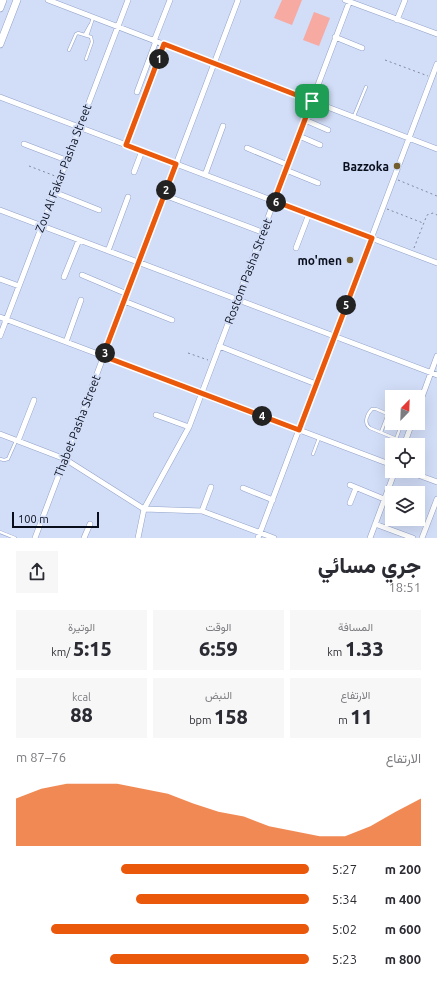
<!DOCTYPE html>
<html lang="ar">
<head>
<meta charset="utf-8">
<style>
	:root { --surface:#fff; --page:#f7f7f7; --text:#2b2b33; --muted:#7c7c81; --accent:#ea580c }
	body { margin:0; font-family:Ubuntu,Vazirmatn,sans-serif; background:var(--page); color:var(--text); direction:rtl; height:100vh; display:flex; flex-direction:column; font-size:15px; white-space:nowrap }
	* { box-sizing:border-box; margin:0 }
	p { font-size:13px; color:var(--muted) }
	.icon { flex:none; width:22px; height:22px; fill:none; stroke:currentColor; stroke-width:2; stroke-linecap:round; stroke-linejoin:round }
	.map { position:relative; height:538px; overflow:hidden; direction:ltr }
	.side { display:flex; flex-direction:column; background:var(--surface); flex:1 }
	.side>* { flex:none }
	.needle { width:26px; rotate:23deg }
	.buttons { position:absolute; left:385px; top:390px; display:grid; gap:8px }
	.buttons a { display:grid; place-items:center; width:40px; height:40px; border-radius:0px; background:var(--surface); box-shadow:0 4px 16px #0002; font-size:20px }
	.scale { position:absolute; left:12px; bottom:10px; width:87px; box-sizing:border-box; padding-left:4px; border:2px solid #090e1c; border-top:0; font-size:11px; line-height:14px; white-space:nowrap; color:#090e1c; -webkit-text-stroke:3px #d2ddf7; paint-order:stroke }
	.pin { position:absolute; display:grid; place-items:center; width:34px; height:34px; color:#fff; margin:-17px; border-radius:8px; box-shadow:0 2px 6px #0006 }
	.km { position:absolute; width:20px; height:20px; margin:-10px; border-radius:50%; background:#222; color:#fff; font-size:11px; line-height:20px; text-align:center }
	.round { display:grid; place-items:center; flex:none; width:42px; height:42px; border-radius:0px; background:var(--page) }
	.head { display:flex; align-items:center; justify-content:space-between; height:68px; padding:0 16px }
	h1 { font-size:22px; font-weight:800; line-height:30px }
	.metrics { display:grid; grid-template-columns:repeat(3,1fr); gap:6px; height:68px; padding:4px 16px }
	.metrics div { display:grid; align-content:center; border-radius:0px; background:var(--page); text-align:center }
	.metrics b { font-size:20px; font-weight:800 }
	.metrics small { font-size:11px; font-weight:400 }
	.metrics p { font-size:11px }
	.chart { height:112px; padding:8px 16px }
	.chart p { display:flex; justify-content:space-between }
	.chart svg { width:100%; height:72px; margin-top:4px; fill:var(--accent); opacity:.7 }
	ul { padding:0 16px; list-style:none; font-size:13px }
	li { display:grid; grid-template-columns:64px 48px 1fr; align-items:center; height:30px }
	li i { height:10px; border-radius:5px; background:var(--accent) }
	.map>svg:first-child { display:block }
	.green { fill:#f6aaa1 }
	.lines { fill:none; stroke-linecap:round; stroke-linejoin:round }
	.lane-casing { stroke:#90a1c9; stroke-width:3.5 }
	.street-casing { stroke:#90a1c9; stroke-width:6 }
	.secondary-casing { stroke:#90a1c9; stroke-width:8 }
	.path { stroke:#80899e; stroke-width:1; stroke-dasharray:2 3; stroke-linecap:butt }
	.lane { stroke:#fff; stroke-width:2.5 }
	.street { stroke:#fff; stroke-width:5 }
	.secondary { stroke:#fff; stroke-width:7 }
	.route-casing { stroke:#fff; stroke-width:8 }
	.route { stroke:#ea580c; stroke-width:5 }
	.poi-dot { fill:#725d2c; stroke:#d2ddf7; stroke-width:1.5 }
	.labels { text-anchor:middle; dominant-baseline:central; stroke-width:4; stroke-linejoin:round; paint-order:stroke }
	.poi-label { font-size:12px; font-weight:bold; fill:#090e1c; stroke:#d2ddf7; text-anchor:end }
	.street-label { font-size:12px; fill:#090e1c; stroke:#d2ddf7 }
</style>
</head>
<body>
<div class="map">
<svg width="437" height="538" viewBox="0 0 437 538">
	<rect width="100%" height="100%" fill="#d2ddf7"/>
	<path class="green" d="M282,0H302L292,25L274,18Z
		M314,12L330,18L319,46L303,40Z"/>
	<g class="lines">
		<g class="lane-casing">
			<path id="lane" d="M85,34L90,25
				M87,36L93,18
				M69,50L76,34L78,33L91,37L92,42L86,59
				M354,116L366,87
				M392,416L376,409H372C367,414 363,423 370,428L404,442
				M381,432L388,414
				M396,439L402,423
				M313,454L319,438
				M0,459L4,460L8,459L16,441
				M0,532L15,538"/>
		</g>
		<g class="street-casing">
			<path id="street" d="M48,0L437,149
				M345,0L437,34
				M397,20L405,0
				M335,37L362,48
				M154,41L170,0
				M137,92L156,41
				M0,97L437,263
				M305,120L328,130
				M299,136L320,145
				M24,144L66,160
				M126,145L164,44
				M247,148L288,165
				M286,170L318,183
				M134,172L142,151
				M205,175L223,126
				M54,192L99,210
				M164,195L262,232
				M0,210L437,375
				M296,248L309,214
				M108,251L128,197
				M82,275L127,294
				M64,277L79,240
				M0,279L19,286
				M124,301L172,320
				M0,317L392,465
				M0,336L128,0
				M66,342L81,300
				M219,346L316,384
				M418,408L437,356
				M156,415L189,427
				M0,434L65,459L144,509L202,511L274,538
				M18,441L34,400
				M404,445L412,423
				M407,471L437,482
				M350,485L384,499
				M243,488L273,500
				M350,503L356,488
				M202,511L211,487
				M375,524L413,538
				M35,538L238,0
				M84,538L90,524
				M138,538L144,509L189,427L350,0
				M258,538L437,64
				M370,538L395,471
				M422,538L437,499"/>
		</g>
		<g class="secondary-casing">
			<path id="secondary" d="M0,8L3,0
				M0,44L17,0"/>
		</g>
		<path class="path" d="M385,60L428,76
			M29,166L55,176
			M398,180L437,196
			M387,209L423,223
			M414,248L427,215L433,213L437,215
			M188,353L208,360"/>
		<use href="#lane" class="lane"/>
		<use href="#street" class="street"/>
		<use href="#secondary" class="secondary"/>
	</g>
	<g class="lines">
		<g class="route-casing">
			<path id="route" d="M164,44L312,101L274,201L372,238L299,430L103,356L176,164L126,145Z"/>
		</g>
		<use href="#route" class="route"/>
	</g>
	<g class="poi-dot">
		<circle cx="397" cy="166" r="4"/>
		<circle cx="350" cy="260" r="4"/>
	</g>
	<g class="labels">
		<g class="poi-label">
			<text x="389" y="166">Bazzoka</text>
			<text x="342" y="260">mo'men</text>
		</g>
		<g class="street-label">
			<text transform="translate(63 168) rotate(-69)">Zou Al Fakar Pasha Street</text>
			<text transform="translate(248 271) rotate(-69)">Rostom Pasha Street</text>
			<text transform="translate(77 426) rotate(-69)">Thabet Pasha Street</text>
		</g>
	</g>
</svg>
<div class="buttons">
<a><svg class="needle" viewBox="-14 -14 28 28"><path d="M0-13l5 13h-10z" fill="#e53935"/><path d="M0 13l5-13h-10z" fill="#7c7c81"/></svg></a>
<a><svg class="icon" aria-label="locate" viewBox="0 0 24 24"><circle cx="12" cy="12" r="6"/><path d="M12 2v4M12 18v4M2 12h4M18 12h4"/></svg></a>
<a><svg class="icon" aria-label="layers" viewBox="0 0 24 24"><path d="M12 4l9 5-9 5-9-5zM3 14l9 5 9-5"/></svg></a>
</div>
<div class="scale">100 m</div>
<div class="pin" style="left:312px;top:101px;background:#1e9e55"><svg class="icon" aria-label="arrive" viewBox="0 0 24 24"><path d="M6 21V4h12l-3 4 3 4H6"/></svg></div>
<b class="km" style="left:159px;top:59px">1</b>
<b class="km" style="left:166px;top:190px">2</b>
<b class="km" style="left:105px;top:353px">3</b>
<b class="km" style="left:262px;top:416px">4</b>
<b class="km" style="left:346px;top:305px">5</b>
<b class="km" style="left:276px;top:202px">6</b>
</div>
<section class="side">
<div class="head"><div><h1>جري مسائي</h1><p>18:51</p></div><a class="round"><svg class="icon" aria-label="share" viewBox="0 0 24 24"><path d="M12 15V3M7 8l5-5 5 5M5 13v7h14v-7"/></svg></a></div>
<div class="metrics">
<div><p>المسافة</p><b>1.33<small> km</small></b></div>
<div><p>الوقت</p><b>6:59</b></div>
<div><p>الوتيرة</p><b>5:15<small> /km</small></b></div>
</div>
<div class="metrics">
<div><p>الارتفاع</p><b>11<small> m</small></b></div>
<div><p>النبض</p><b>158<small> bpm</small></b></div>
<div><p>kcal</p><b>88</b></div>
</div>
<div class="chart"><p><span>الارتفاع</span>76–87 m</p>
<svg viewBox="0 0 160 44" preserveAspectRatio="none"><path d="M0 44V15L10 9L20 6L30 6L40 6L50 9L60 12L70 18L80 23L90 26L100 32L110 35L120 38L130 38L140 32L150 23L160 15V44z"/></svg>
</div>
<ul>
<li><b>200 m</b>5:27<i style="width:64%"></i></li>
<li><b>400 m</b>5:34<i style="width:59%"></i></li>
<li><b>600 m</b>5:02<i style="width:88%"></i></li>
<li><b>800 m</b>5:23<i style="width:68%"></i></li>
</ul>
</section>
</body>
</html>
